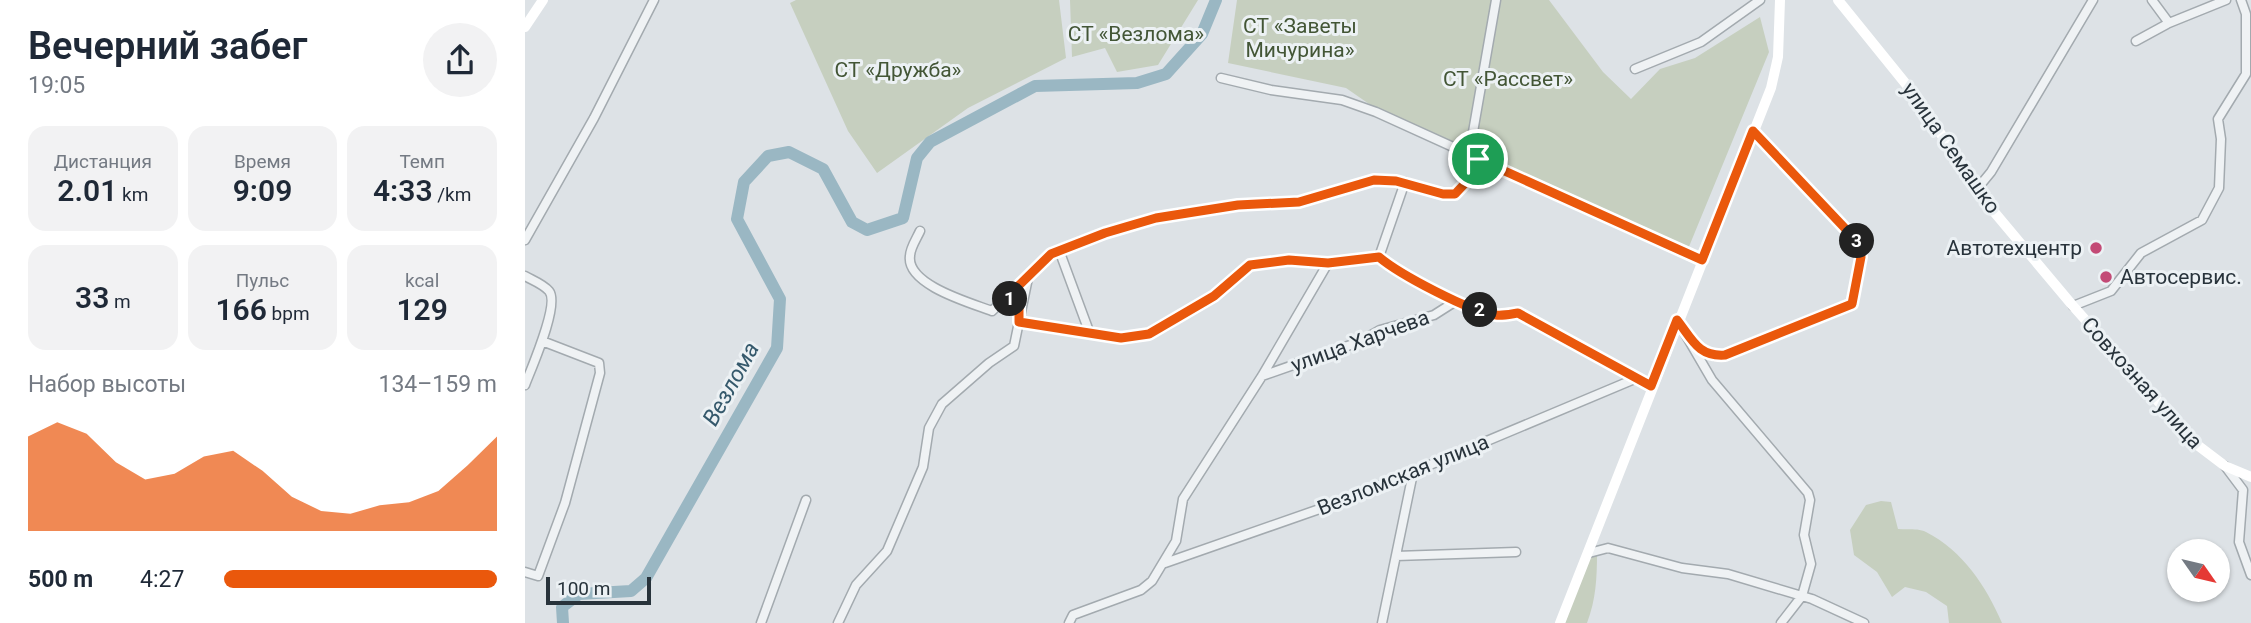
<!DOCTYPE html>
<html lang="ru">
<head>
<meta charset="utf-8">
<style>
	:root { --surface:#fff; --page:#f2f2f3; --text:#1f2937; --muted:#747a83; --accent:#ea580c }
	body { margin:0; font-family:Roboto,sans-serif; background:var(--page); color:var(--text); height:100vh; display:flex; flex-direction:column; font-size:26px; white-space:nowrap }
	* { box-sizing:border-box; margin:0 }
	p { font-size:23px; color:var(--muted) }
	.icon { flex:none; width:38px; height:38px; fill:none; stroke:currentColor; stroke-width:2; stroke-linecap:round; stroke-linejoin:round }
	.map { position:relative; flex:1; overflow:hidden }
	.details { display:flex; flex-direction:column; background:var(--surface); width:525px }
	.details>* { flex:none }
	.needle { width:46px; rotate:124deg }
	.buttons { position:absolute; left:1642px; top:539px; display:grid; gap:14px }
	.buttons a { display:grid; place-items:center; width:63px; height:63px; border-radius:50%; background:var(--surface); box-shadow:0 2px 5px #0004; font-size:35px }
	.scale { position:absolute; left:21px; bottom:18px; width:105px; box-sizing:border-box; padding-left:7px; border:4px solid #28333b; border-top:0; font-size:19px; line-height:24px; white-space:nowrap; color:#28333b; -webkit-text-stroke:5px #ecf1f4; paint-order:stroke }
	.pin { position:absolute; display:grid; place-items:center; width:60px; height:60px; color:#fff; margin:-30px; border:4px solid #fff; border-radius:50%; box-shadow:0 2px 7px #0007 }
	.km { position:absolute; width:35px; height:35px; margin:-18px; border-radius:50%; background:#222; color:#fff; font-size:19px; line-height:35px; text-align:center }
	.round { display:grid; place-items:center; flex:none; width:74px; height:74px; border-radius:37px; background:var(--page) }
	.summary { display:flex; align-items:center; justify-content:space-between; height:119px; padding:0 28px }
	h1 { font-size:38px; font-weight:600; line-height:52px }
	.stats { display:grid; grid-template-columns:repeat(3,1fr); gap:10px; height:119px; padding:7px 28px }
	.stats div { display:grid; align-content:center; border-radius:18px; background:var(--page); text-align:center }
	.stats b { font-size:30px; font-weight:600 }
	.stats small { font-size:19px; font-weight:400 }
	.stats p { font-size:19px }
	.chart { height:196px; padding:14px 28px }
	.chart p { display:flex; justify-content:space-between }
	.chart svg { width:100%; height:126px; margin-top:7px; fill:var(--accent); opacity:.7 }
	ul { padding:0 28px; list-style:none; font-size:23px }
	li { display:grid; grid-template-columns:112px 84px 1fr; align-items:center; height:52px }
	li i { height:18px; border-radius:9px; background:var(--accent) }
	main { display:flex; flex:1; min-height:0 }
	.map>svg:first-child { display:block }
	.green { fill:#c6cfbf }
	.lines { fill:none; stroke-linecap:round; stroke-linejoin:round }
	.river { stroke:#9ab7c3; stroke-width:12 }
	.street-casing { stroke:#a3aaaf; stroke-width:11 }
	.street { stroke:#eff2f4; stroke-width:8 }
	.secondary { stroke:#fff; stroke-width:10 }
	.route-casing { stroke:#fff; stroke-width:14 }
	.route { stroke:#ea580c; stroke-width:9 }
	.poi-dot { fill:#c34a76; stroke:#ecf1f4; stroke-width:2.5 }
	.labels { text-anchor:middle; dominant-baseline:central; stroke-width:6; stroke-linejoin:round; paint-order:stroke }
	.park-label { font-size:21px; fill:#435636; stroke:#ecf1f4 }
	.street-label { font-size:21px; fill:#28333b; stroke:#ecf1f4 }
	.poi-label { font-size:21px; fill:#28333b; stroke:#ecf1f4; text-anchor:end }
	.water-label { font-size:23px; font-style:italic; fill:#35596c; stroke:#ecf1f4 }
</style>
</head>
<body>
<main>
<section class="details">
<div class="summary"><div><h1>Вечерний забег</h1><p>19:05</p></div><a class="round"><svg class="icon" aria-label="share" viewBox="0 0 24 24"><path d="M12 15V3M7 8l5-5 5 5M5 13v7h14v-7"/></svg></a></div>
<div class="stats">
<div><p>Дистанция</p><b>2.01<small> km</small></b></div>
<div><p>Время</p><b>9:09</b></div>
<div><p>Темп</p><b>4:33<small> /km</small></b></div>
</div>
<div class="stats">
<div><b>33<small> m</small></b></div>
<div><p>Пульс</p><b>166<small> bpm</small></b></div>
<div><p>kcal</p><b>129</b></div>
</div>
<div class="chart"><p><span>Набор высоты</span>134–159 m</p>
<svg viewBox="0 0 160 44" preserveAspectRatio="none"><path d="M0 44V11L10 6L20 10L30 20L40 26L50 24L60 18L70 16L80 23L90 32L100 37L110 38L120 35L130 34L140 30L150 21L160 11V44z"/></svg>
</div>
<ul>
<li><b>500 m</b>4:27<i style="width:100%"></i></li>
</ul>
</section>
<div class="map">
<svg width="1726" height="623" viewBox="0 0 1726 623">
	<rect width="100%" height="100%" fill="#dde2e6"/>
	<path class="green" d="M271,0H534L541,58L443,108L352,173L323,131L265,3Z
		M545,0H673L633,65L592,72L580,48L547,57Z
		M712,0H1024L1078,72L1106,99L1135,69L1170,58L1235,17L1244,52L1163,249L847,106L821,88L703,63Z
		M1356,501L1366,502L1373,529C1382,530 1393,528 1401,532C1438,551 1461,586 1477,623H1424L1422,606L1401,592L1380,587L1367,597L1352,572L1329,555L1325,530L1341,505Z
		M1064,553H1072C1072,577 1071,600 1062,623H1040Z"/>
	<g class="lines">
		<path class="river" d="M38,623L37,607L54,594L106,591L121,578L252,348L255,299L212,219L219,182L243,156L264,152L298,169L327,222L342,230L378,218L392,158L405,142L510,86L612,83L641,74L677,34L691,0"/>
		<g class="street-casing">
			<path id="street" d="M1627,0L1644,23
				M1611,41L1644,23L1701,0
				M1110,69L1176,42L1235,0
				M696,78L746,90L817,100L851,112L1177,260
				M944,155L971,0
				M880,182L854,257C874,274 945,312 971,315C977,316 986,314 993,313L1126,386
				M1452,189L1466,172L1568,0
				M395,231C392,238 385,248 385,256C381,285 446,303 467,311L526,254L580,233L631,218L714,205L774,202L849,180L871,181L918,194H930L946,177L953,159
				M0,240L69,118L129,0
				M534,250L565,334
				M0,276C7,280 18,284 24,291C35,304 6,369 0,385
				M1548,306L1586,291L1616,253L1677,220L1694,188L1696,139L1693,119L1721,74V14L1716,0
				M1152,320L1187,380L1283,493L1285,500L1279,535L1286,564L1277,596L1256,623
				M494,322L596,338L624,334L689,296L725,265L764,260L803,263L854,257
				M1172,349L1190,356L1200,355L1327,304L1336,257L1332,241L1228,131
				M737,376L834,342L855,330L909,315L931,301
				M1700,466L1718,490L1714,542L1726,575
				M1064,553L1083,548L1157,568L1203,574L1287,599L1339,623
				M871,556L991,552
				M640,563L826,498L1112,378
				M0,572L13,576L40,503L75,373L74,363L17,341
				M236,623L281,500
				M313,623L331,585L362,551L398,467L404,428L417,404L464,363L489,346L503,278
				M544,623L548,615L616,590L627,581L651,541L658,499L737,376L803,263
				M857,623L888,473"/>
		</g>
		<use href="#street" class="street"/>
		<path class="secondary" d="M1313,0L1389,94L1465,207L1548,306L1671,444L1700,466L1726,477
			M0,27L18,0
			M1035,623L1246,88L1253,57L1255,0"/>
	</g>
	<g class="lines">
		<g class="route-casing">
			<path id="route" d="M1228,131L1332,241L1336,257L1327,304L1200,355C1173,357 1167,339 1152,320L1126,386L993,313C986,314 977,316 971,315C945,312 874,274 854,257L803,263L764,260L725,265L689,296L624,334L596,338L494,322V304L481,298L526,254L580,233L631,218L713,205L774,202L849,180L871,181L918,194H930L946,177L953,159L1177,260Z"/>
		</g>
		<use href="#route" class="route"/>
	</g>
	<g class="poi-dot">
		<circle cx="1571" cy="248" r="7"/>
		<circle cx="1581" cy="277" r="7"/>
	</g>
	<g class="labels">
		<g class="park-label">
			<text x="775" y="26">СТ «Заветы<tspan x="775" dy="24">Мичурина»</tspan></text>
			<text x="611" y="34">СТ «Везлома»</text>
			<text x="373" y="70">СТ «Дружба»</text>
			<text x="983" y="79">СТ «Рассвет»</text>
		</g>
		<g class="street-label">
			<text transform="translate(1426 148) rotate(55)">улица Семашко</text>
			<text transform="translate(835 341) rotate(-20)">улица Харчева</text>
			<text transform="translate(1617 383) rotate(48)">Совхозная улица</text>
			<text transform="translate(878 475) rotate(-22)">Везломская улица</text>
		</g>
		<g class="poi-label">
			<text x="1557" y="248">Автотехцентр</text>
			<text x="1595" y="277" text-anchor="start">Автосервис.</text>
		</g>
		<g class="water-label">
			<text transform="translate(206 384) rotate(-61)">Везлома</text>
		</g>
	</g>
</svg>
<div class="buttons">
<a><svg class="needle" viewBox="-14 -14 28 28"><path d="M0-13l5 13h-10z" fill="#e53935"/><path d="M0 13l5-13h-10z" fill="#747a83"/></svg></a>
</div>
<div class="scale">100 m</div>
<div class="pin" style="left:953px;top:159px;background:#1e9e55"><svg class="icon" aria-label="arrive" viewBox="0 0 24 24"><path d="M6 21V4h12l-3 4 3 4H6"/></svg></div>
<b class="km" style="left:485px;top:299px">1</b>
<b class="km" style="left:955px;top:310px">2</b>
<b class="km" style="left:1332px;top:241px">3</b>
</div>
</main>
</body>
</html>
